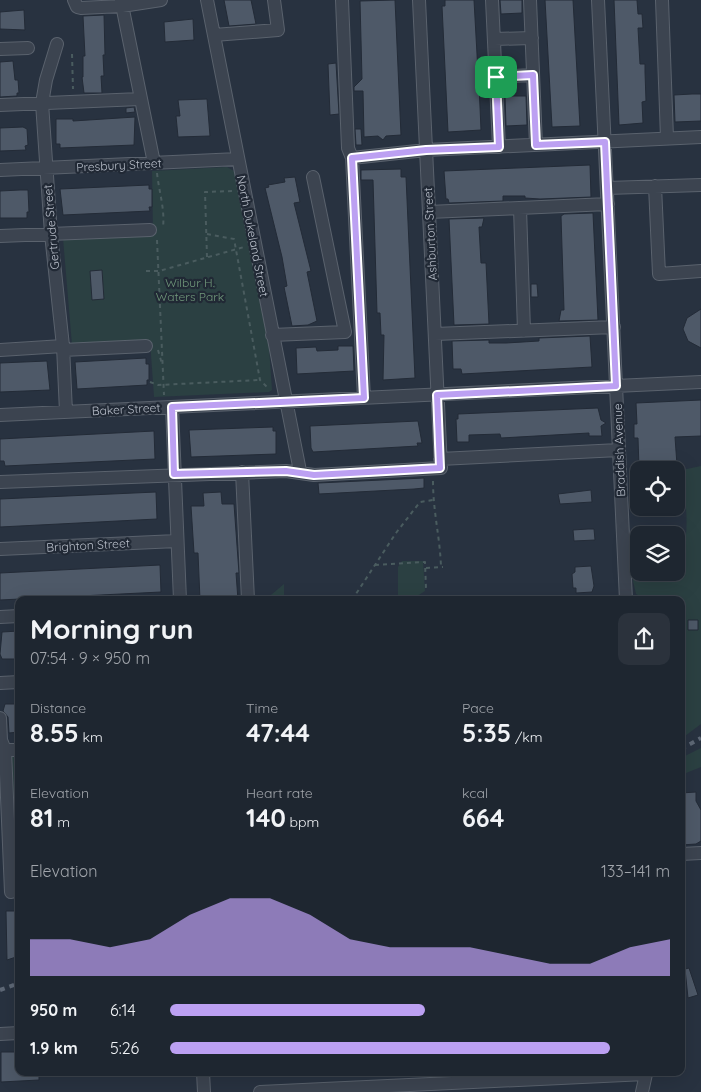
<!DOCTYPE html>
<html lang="en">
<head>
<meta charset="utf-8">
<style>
	:root { --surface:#1e2630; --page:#2b323c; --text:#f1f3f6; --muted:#a1a5ab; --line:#3c434c; --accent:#bca0f2 }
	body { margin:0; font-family:Quicksand,sans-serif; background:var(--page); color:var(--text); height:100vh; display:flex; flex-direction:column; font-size:19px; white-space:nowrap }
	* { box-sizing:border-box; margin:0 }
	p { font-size:16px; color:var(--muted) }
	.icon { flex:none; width:28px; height:28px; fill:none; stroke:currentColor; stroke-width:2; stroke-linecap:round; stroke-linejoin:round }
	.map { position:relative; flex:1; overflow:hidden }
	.side { position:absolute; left:15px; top:596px; width:670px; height:480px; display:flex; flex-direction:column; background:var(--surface); border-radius:10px; box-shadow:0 5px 20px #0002,0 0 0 1px var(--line) }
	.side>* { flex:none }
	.fabs { position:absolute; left:630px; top:461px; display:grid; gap:10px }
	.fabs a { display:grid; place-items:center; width:55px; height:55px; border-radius:10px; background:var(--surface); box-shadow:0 5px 20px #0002,0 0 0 1px var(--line); font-size:25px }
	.pin { position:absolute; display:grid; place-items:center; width:42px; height:42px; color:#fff; margin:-21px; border-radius:10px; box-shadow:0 2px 8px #0006 }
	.round { display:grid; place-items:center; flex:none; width:52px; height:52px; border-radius:10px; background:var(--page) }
	.head { display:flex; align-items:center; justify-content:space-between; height:85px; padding:0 15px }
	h1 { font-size:28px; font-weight:700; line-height:38px }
	.metrics { display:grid; grid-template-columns:repeat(3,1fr); gap:8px; height:85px; padding:5px 15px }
	.metrics div { display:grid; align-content:center }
	.metrics b { font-size:25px; font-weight:700 }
	.metrics small { font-size:14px; font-weight:400 }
	.metrics p { font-size:14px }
	.chart { height:140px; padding:10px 15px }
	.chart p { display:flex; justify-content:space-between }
	.chart svg { width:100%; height:90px; margin-top:5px; fill:var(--accent); opacity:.7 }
	ul { padding:0 15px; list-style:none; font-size:16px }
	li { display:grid; grid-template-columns:80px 60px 1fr; align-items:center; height:38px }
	li i { height:12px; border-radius:6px; background:var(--accent) }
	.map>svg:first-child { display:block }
	.green { fill:#2b4042 }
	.building { fill:#4e5968; stroke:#232b37 }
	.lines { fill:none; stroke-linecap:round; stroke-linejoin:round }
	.minor-casing { stroke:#5a626d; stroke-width:14 }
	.path { stroke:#4a5c5f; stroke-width:2; stroke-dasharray:4 4; stroke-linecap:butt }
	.minor { stroke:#3c4450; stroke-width:12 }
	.rail { stroke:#5e6876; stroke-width:4; stroke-dasharray:5 5; stroke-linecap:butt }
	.route-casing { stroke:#fff; stroke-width:10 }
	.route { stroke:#bca0f2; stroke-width:6 }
	.labels { text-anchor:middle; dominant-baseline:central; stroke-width:4.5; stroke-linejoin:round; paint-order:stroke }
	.street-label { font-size:12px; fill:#b9bfca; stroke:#212935 }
	.park-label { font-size:12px; fill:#71997b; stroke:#212935 }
</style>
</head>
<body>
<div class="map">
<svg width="701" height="1092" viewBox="0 0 701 1092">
	<rect width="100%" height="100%" fill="#283240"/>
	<path class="green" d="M227,167L234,171L269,347L272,390L269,392L154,397L150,340L72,345L63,238L153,235L152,171Z
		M701,466V724L681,739V600H648L636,594L633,581L635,561H639V572H676V560C694,545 684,492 682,470Z
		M402,561H423L425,591L411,600H398V567Z
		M284,584V600H265Z
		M701,748V767L681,775V758Z
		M10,753H19V816H14Z"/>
	<path class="building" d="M224,0H251L256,24L229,26Z
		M395,0L401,135L386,136L383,140L378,136L364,137L363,91H354V87L362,79L360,1Z
		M445,0H474L478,72H482V84H479L481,130L448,132L442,6H445Z
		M500,0H522V13L501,14Z
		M545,0H573L580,126L552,127Z
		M614,0H637L638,14H642L643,28H638L640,64H645V72L646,101L642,102L643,123L619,125Z
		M24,10L25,30L0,29V12Z
		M104,15L105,55H103L104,76H101L102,93H84L82,77H83V56H85L83,16Z
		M193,19L194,40L165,42L164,22Z
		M13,61L15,80H18L19,93H17V96L0,97V62Z
		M336,63L339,114L330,115L328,64Z
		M692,94H701V121L675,122L674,95Z
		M505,96H526L527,125L506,126Z
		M207,99L210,136L178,137L176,116H180L178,100Z
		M134,107L135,112L126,113V108Z
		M135,117L134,145L60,148V144H56V119H73V121Z
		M23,127L27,129L28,145L25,146L26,150L0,151V128Z
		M355,129H361L362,145H356Z
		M590,165L591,197L540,199L525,198V196H503V201L449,203L448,199H446L444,171Z
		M401,169V177H406L415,378L383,380L384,335H381L380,313H377L373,180H361V170Z
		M295,177L300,202L294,203L311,271L307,272L317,321L308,325L292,326L284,287L287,286L282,257L265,188L269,187L268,185L285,182L284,178Z
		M149,185V189H152V207H149L150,211L63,215L60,189Z
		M20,190H28L29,212H27V218H0V191Z
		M593,213L598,320L559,321L561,310H564L561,216L564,214Z
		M484,218L482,227H479L481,263H486L489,324L454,325L449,219Z
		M102,270L104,299L92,300L90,271Z
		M531,284H537L538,297H531Z
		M701,309V348L688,341L683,329L687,318Z
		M590,336L592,367L462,374L461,369H453L452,341L489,340V343H506L539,341V338Z
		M338,346H353L354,371L297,374L296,348L316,347L317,351L338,350Z
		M146,358V364H149V380H147V385L77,389L75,362Z
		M47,361L50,390L0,392V363Z
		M701,400V436L675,437L677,465L639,468L638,438H634V424H637L636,403Z
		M598,408L601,420L606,423L601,426L602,436H589V433L501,438L500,434L469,435V442H457L456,419H458V414Z
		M418,421L422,443H417L418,446L313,452L311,448L310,426Z
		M273,427V431H276V454L191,457L189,430Z
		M154,431L155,459L5,466L4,461H0V439Z
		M424,478V488L414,489L319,494L318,483Z
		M591,490L592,502L560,504L558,494Z
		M156,492L157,519L0,527V499Z
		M221,492L222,504H234L239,573H236L238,600H200L198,553H194L191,506H204L203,493Z
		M588,529H594L595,540L574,541L573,530Z
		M160,565L161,592L0,600V573Z
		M591,566L594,586L592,592L576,593V588H573L572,574L575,572V567Z
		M688,620H698V630H688Z
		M19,631V659H2L0,654L2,632Z
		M5,704H19V732L9,733L8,717L3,711Z
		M696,792V801L701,810V841L696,844L681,845V793Z
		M6,911H19V956L7,960Z
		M689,968L698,995L688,998L685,969Z
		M1,1052H16V1060L19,1059V1072H39V1080L1,1082Z"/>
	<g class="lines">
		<g class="minor-casing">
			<path id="minor" d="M74,0L77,7L81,8L122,6L161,0
				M121,0L154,163
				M207,0L300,471
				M342,0L348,148L352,158L364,398
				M492,0L499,147
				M530,0L536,145
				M598,0L626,600
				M662,0L667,138
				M214,35L278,30L274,0
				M494,39L532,38
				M57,44L46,80L42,103L51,234L63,346L66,412
				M0,49L28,48
				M496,77L533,75
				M0,105L140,99
				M352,158L426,150L701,137
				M0,170L238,159
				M655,186L659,274L701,271
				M607,188L701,185
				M520,208L524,331
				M429,212L608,204
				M0,236L150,230
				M435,334L614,327
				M272,335L345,332L313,177
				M0,350L63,346
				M63,350L146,346
				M172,407L180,600
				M0,415L701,382
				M440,459L619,450
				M242,472L248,600
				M0,482L286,471L314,475L441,468L419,0
				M0,549L177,541
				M0,617L19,616
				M0,683L19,682
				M0,718L1,740L5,750
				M681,854L701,853
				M11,892L5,750H19
				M0,1034L19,1033
				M203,1072L204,1092
				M260,1092L646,1074L642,1092"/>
		</g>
		<path class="path" d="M72,54L73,89
			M157,173C159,192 165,209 163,227
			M207,234L234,239L260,380L269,389
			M157,240L164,395
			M207,257L205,192L233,191
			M146,271H159L244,247
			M158,350L162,364
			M150,382L158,385L259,380
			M433,481C433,512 440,537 441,567
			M375,565L425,562L426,589
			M426,568L443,567
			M352,600L396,533L420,502L433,500"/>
		<use href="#minor" class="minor"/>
		<path class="rail" d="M681,749L701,738
			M0,990L19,983"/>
	</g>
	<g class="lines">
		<g class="route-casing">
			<path id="route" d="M533,75L536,145L605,142L616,386L437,395L440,468L314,475L286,471L174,474L172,407L364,398L352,158L426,150L499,147L496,77Z"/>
		</g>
		<use href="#route" class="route"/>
	</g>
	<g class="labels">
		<g class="street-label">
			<text transform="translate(119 165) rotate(-3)">Presbury Street</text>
			<text transform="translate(51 227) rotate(-95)">Gertrude Street</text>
			<text transform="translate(430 234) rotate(-93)">Ashburton Street</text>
			<text transform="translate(253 236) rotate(79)">North Dukeland Street</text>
			<text transform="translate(126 409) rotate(-3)">Baker Street</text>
			<text transform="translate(619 450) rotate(-92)">Braddish Avenue</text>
			<text transform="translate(88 545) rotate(-3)">Brighton Street</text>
		</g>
		<g class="park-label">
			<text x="190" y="282">Wilbur H.<tspan x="190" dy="14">Waters Park</tspan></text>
		</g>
	</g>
</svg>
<div class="fabs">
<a><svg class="icon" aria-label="locate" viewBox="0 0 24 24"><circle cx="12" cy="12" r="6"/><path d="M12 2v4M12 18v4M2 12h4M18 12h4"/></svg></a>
<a><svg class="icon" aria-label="layers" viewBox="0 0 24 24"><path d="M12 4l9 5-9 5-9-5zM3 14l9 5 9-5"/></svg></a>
</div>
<div class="pin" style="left:496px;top:77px;background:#1e9e55"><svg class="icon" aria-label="arrive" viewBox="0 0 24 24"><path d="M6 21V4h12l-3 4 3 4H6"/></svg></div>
<section class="side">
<div class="head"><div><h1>Morning run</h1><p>07:54 · 9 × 950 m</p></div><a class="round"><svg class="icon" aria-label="share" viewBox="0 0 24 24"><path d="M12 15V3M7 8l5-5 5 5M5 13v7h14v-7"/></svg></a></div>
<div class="metrics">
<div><p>Distance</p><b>8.55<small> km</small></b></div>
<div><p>Time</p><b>47:44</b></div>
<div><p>Pace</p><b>5:35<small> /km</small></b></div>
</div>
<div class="metrics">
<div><p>Elevation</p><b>81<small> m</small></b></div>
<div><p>Heart rate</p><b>140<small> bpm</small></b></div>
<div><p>kcal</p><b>664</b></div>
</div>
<div class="chart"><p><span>Elevation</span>133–141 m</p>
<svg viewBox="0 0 160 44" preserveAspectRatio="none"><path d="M0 44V26L10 26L20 30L30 26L40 14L50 6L60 6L70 14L80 26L90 30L100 30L110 30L120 34L130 38L140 38L150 30L160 26V44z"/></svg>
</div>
<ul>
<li><b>950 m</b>6:14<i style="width:51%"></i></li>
<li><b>1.9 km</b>5:26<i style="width:88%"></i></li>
</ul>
</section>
</div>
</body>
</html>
